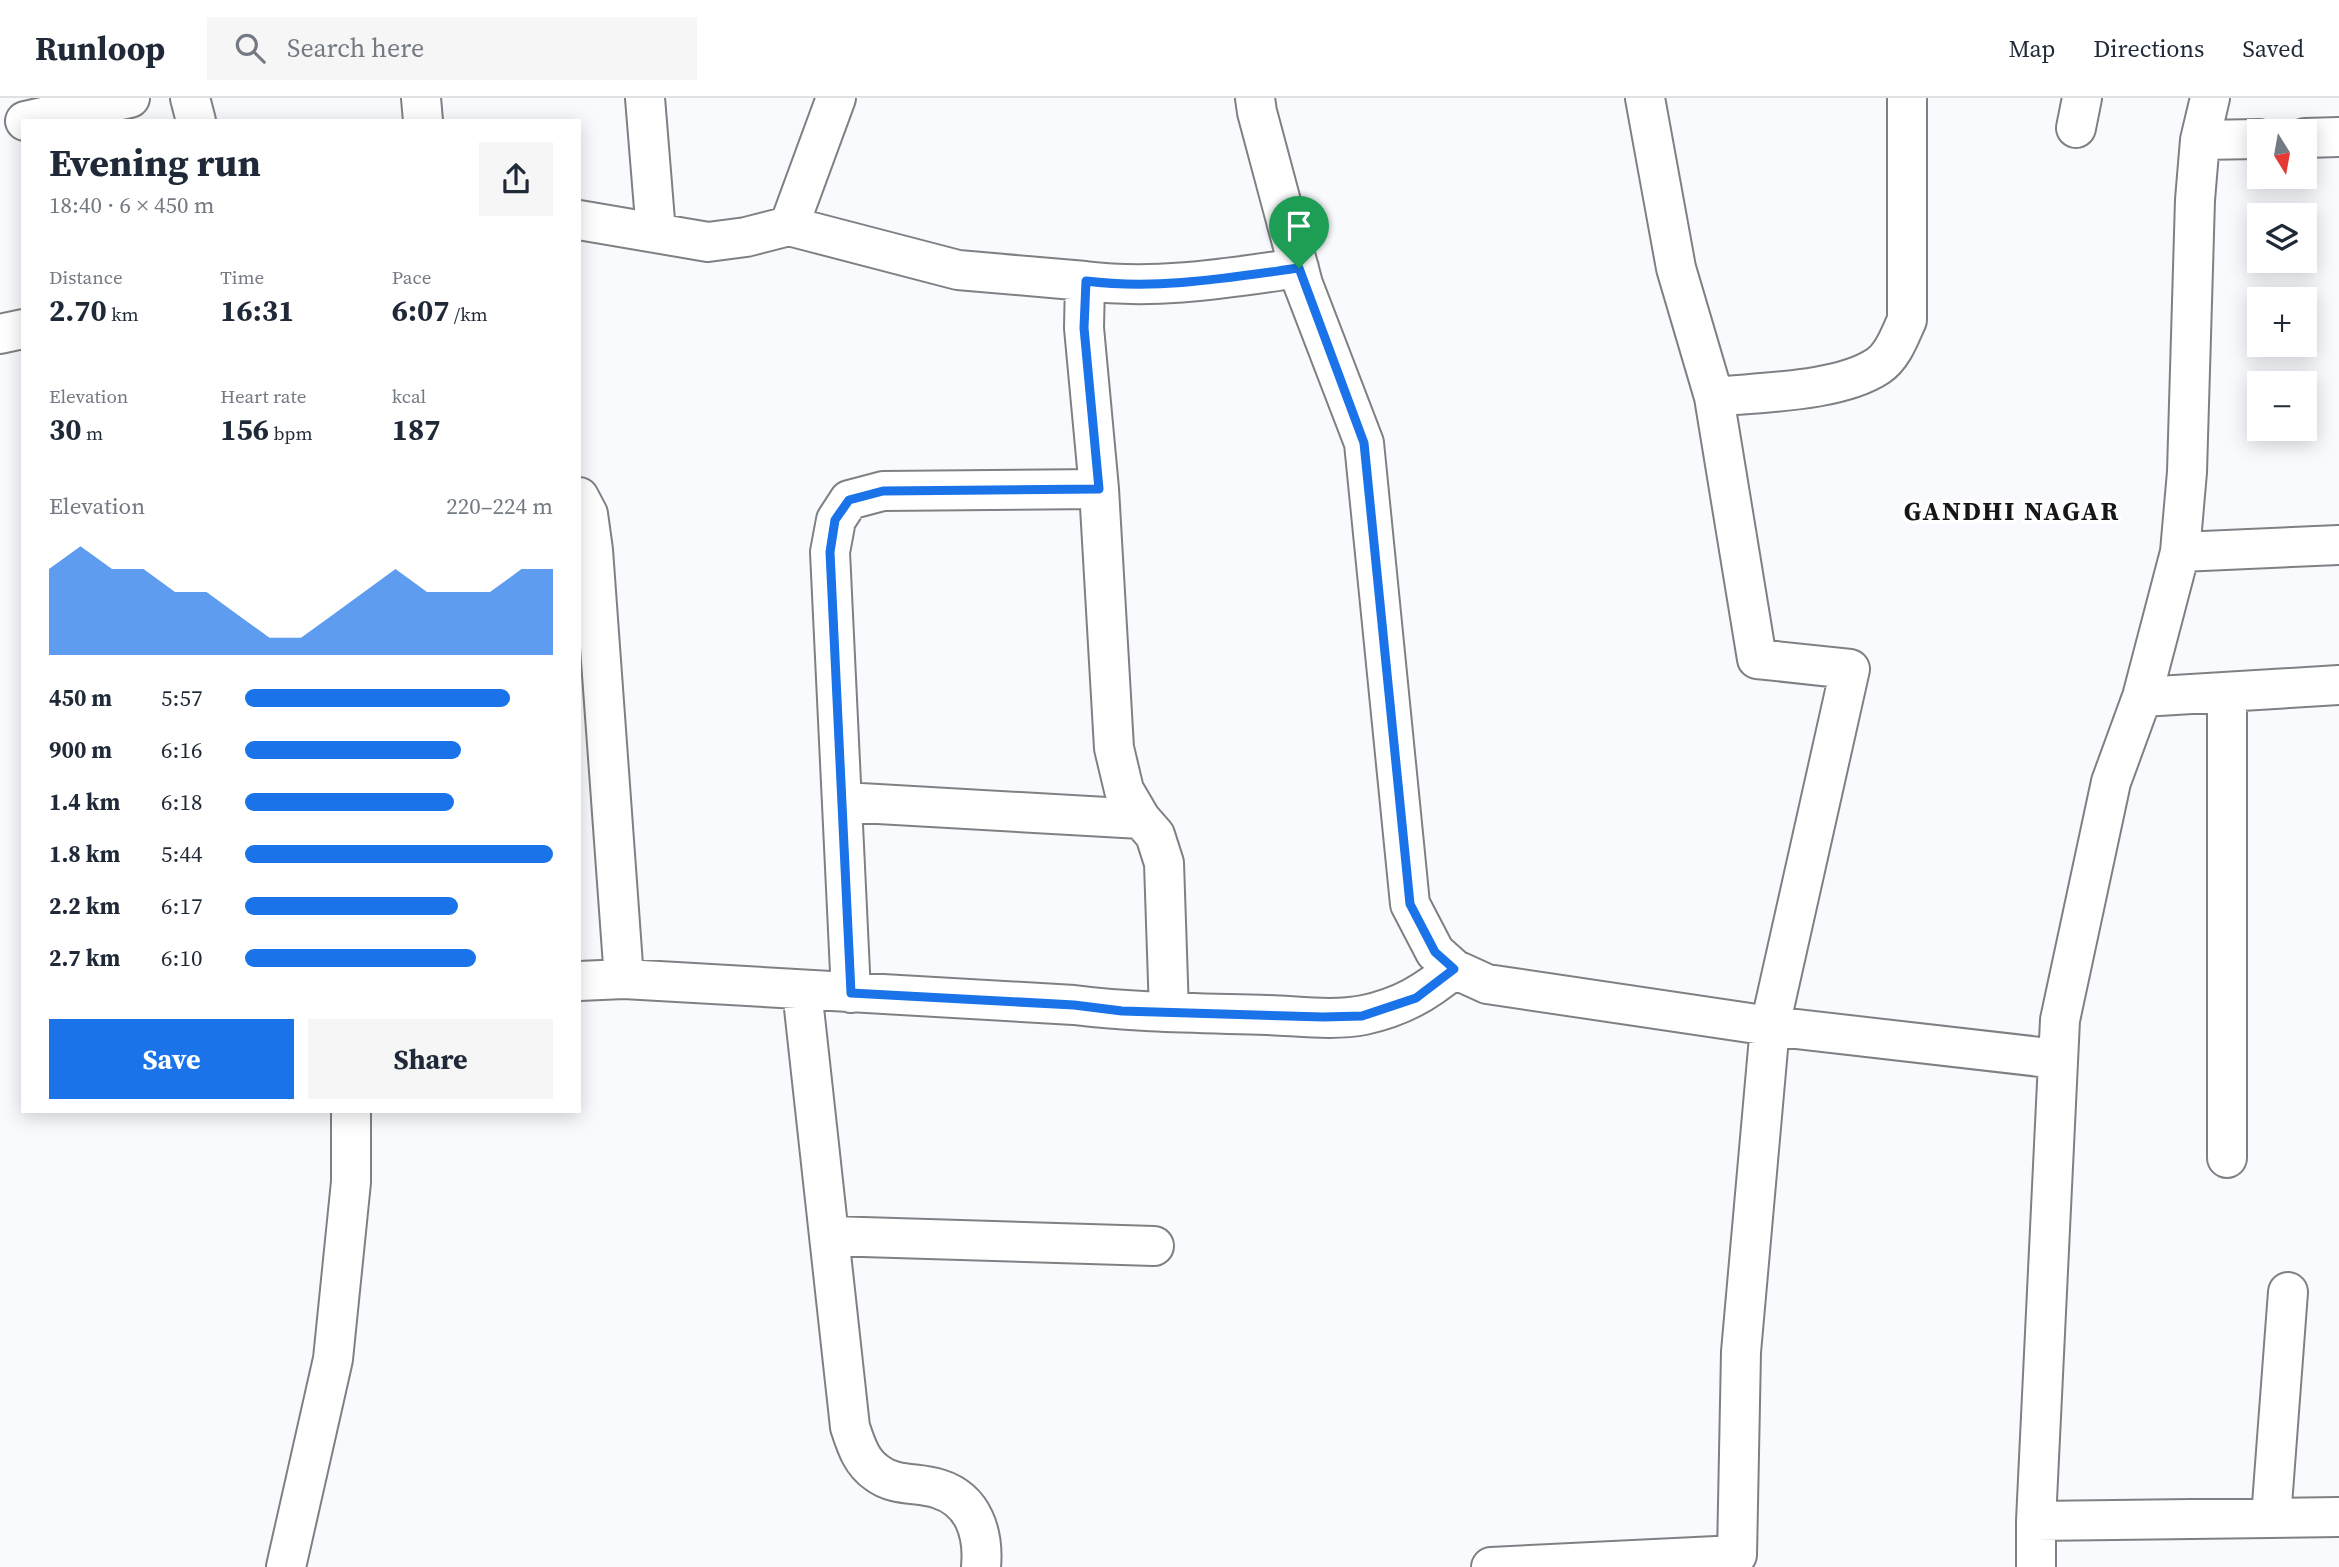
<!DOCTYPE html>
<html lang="en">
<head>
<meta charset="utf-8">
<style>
	:root { --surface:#fff; --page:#f6f6f7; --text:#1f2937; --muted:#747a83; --line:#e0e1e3; --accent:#1a73e8 }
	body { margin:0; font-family:"Source Serif 4",serif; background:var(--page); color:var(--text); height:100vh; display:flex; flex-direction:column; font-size:26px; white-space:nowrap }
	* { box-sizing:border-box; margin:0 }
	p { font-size:23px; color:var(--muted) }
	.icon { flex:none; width:38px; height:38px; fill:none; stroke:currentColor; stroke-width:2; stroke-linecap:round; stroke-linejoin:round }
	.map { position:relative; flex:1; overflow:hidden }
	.details { position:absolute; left:21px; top:21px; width:560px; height:994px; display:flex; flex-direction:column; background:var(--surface); border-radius:0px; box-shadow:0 4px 18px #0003 }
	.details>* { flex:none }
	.needle { width:46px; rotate:169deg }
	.tools { position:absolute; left:2247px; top:21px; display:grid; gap:14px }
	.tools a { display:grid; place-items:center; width:70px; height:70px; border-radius:0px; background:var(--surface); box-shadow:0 4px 18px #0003; font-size:35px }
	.pin { position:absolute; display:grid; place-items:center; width:60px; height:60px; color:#fff; margin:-72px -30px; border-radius:50% 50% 50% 0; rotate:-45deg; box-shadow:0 0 7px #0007 }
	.pin .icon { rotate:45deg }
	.round { display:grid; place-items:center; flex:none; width:74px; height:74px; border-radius:0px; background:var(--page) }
	.headline { display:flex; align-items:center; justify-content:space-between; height:119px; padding:0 28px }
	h1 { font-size:38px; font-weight:700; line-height:52px }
	.stats { display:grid; grid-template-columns:repeat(3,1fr); gap:10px; height:119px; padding:7px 28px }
	.stats div { display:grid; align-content:center }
	.stats b { font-size:30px; font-weight:700 }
	.stats small { font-size:19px; font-weight:400 }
	.stats p { font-size:19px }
	.chart { height:196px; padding:14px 28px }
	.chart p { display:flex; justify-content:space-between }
	.chart svg { width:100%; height:126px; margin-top:7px; fill:var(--accent); opacity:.7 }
	.button { display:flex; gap:14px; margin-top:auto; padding:14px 28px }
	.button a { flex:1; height:80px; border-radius:0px; background:var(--accent); color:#fff; font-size:28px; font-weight:700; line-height:80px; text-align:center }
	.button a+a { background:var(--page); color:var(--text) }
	ul { padding:0 28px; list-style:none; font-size:23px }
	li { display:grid; grid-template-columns:112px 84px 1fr; align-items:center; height:52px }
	li i { height:18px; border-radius:9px; background:var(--accent) }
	header { display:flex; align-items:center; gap:42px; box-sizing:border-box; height:98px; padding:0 35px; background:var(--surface); border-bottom:2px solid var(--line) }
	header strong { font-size:33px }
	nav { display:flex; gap:38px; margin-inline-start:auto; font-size:24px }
	.search { width:490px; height:63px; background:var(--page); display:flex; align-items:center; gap:18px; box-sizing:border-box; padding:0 24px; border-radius:0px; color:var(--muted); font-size:26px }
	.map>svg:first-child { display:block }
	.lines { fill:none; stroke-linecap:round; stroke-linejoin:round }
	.minor-casing { stroke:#7e8183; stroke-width:42 }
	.minor { stroke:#fff; stroke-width:38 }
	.route-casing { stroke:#fff; stroke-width:14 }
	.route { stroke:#1a73e8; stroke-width:9 }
	.labels { text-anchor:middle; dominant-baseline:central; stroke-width:7; stroke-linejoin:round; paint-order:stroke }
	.district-label { font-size:26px; font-weight:bold; letter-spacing:2px; fill:#151617; stroke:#fff }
</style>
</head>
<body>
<header>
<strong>Runloop</strong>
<div class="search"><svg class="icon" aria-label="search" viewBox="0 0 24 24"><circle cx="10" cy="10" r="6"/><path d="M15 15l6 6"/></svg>Search here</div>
<nav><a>Map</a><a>Directions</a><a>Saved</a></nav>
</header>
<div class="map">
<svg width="2339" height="1469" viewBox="0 0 2339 1469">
	<rect width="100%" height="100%" fill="#f8fafd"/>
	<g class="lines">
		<g class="minor-casing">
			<path id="minor" d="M190,0L196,23
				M421,0L423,23
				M645,0L656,135
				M1255,0L1257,14L1303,186L1364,345L1410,806L1435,854L1454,871L1487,886L1770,928L2058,961
				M25,23L130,0
				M2076,30L2082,0
				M2305,40L2339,39
				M2200,42L2259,41
				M579,122L708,144L746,139L789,128L958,172L1085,183L1084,230L1099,391L1114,650L1124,692L1141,721L1155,737L1164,765L1169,914
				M789,128L836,0
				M1085,183C1158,192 1227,180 1299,170
				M0,236L23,231
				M1714,299C1761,294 1839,294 1878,268C1893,258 1900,237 1907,222V0
				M579,399L588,416L593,452L624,881
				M2180,454L2339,447
				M2227,594V1060
				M2142,599L2339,587
				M843,704L1141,721
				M579,883L624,881L1074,907C1138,915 1203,915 1267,917C1298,918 1334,923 1364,917C1401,909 1425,895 1454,871
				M802,892L850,1329C856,1347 861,1364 877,1375C895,1389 919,1384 939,1391C974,1402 984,1436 981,1469
				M851,895L830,454L836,422L849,402L883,393L1099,391
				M830,1138L1154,1148
				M2271,1420L2288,1194
				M2036,1423L2339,1419
				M286,1469L333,1261L351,1084V1013
				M1491,1469L1737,1457L1741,1254L1770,928L1850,571L1757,561L1714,299L1676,170L1645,0
				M2036,1469V1423L2060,922L2111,684L2142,599L2180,454L2187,374L2195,102L2200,42L2210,0"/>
		</g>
		<use href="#minor" class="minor"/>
	</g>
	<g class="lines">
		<g class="route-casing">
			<path id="route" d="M1299,170L1364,345L1410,806L1435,854L1454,871L1416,900L1362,918L1323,919L1122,913L1074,907L851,895L830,454L835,422L849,402L883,393L1099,391L1084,230L1086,183C1158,192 1227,180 1299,170Z"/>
		</g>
		<use href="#route" class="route"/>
	</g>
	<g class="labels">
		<g class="district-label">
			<text x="2012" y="413">GANDHI NAGAR</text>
		</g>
	</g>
</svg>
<div class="tools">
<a><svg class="needle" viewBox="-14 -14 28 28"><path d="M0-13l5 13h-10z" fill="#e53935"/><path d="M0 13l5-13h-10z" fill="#747a83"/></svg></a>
<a><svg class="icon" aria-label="layers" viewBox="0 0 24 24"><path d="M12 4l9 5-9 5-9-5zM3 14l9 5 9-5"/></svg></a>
<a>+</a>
<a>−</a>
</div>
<div class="pin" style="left:1299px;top:170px;background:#1e9e55"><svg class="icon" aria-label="arrive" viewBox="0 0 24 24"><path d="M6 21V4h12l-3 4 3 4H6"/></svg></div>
<section class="details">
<div class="headline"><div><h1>Evening run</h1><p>18:40 · 6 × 450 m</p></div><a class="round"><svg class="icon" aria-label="share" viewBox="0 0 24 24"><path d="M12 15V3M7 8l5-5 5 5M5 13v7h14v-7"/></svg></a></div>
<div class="stats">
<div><p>Distance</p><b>2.70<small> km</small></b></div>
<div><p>Time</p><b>16:31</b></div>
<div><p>Pace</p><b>6:07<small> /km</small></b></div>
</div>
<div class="stats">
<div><p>Elevation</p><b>30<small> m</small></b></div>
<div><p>Heart rate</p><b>156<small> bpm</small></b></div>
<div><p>kcal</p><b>187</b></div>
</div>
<div class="chart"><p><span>Elevation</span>220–224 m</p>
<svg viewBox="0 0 160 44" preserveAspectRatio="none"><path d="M0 44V14L10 6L20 14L30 14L40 22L50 22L60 30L70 38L80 38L90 30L100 22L110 14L120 22L130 22L140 22L150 14L160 14V44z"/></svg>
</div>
<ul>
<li><b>450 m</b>5:57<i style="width:86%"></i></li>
<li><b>900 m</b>6:16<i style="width:70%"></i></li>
<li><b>1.4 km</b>6:18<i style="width:68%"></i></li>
<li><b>1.8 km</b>5:44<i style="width:100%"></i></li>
<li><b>2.2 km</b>6:17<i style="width:69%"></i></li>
<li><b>2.7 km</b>6:10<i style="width:75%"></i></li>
</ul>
<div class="button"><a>Save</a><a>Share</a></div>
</section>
</div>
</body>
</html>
